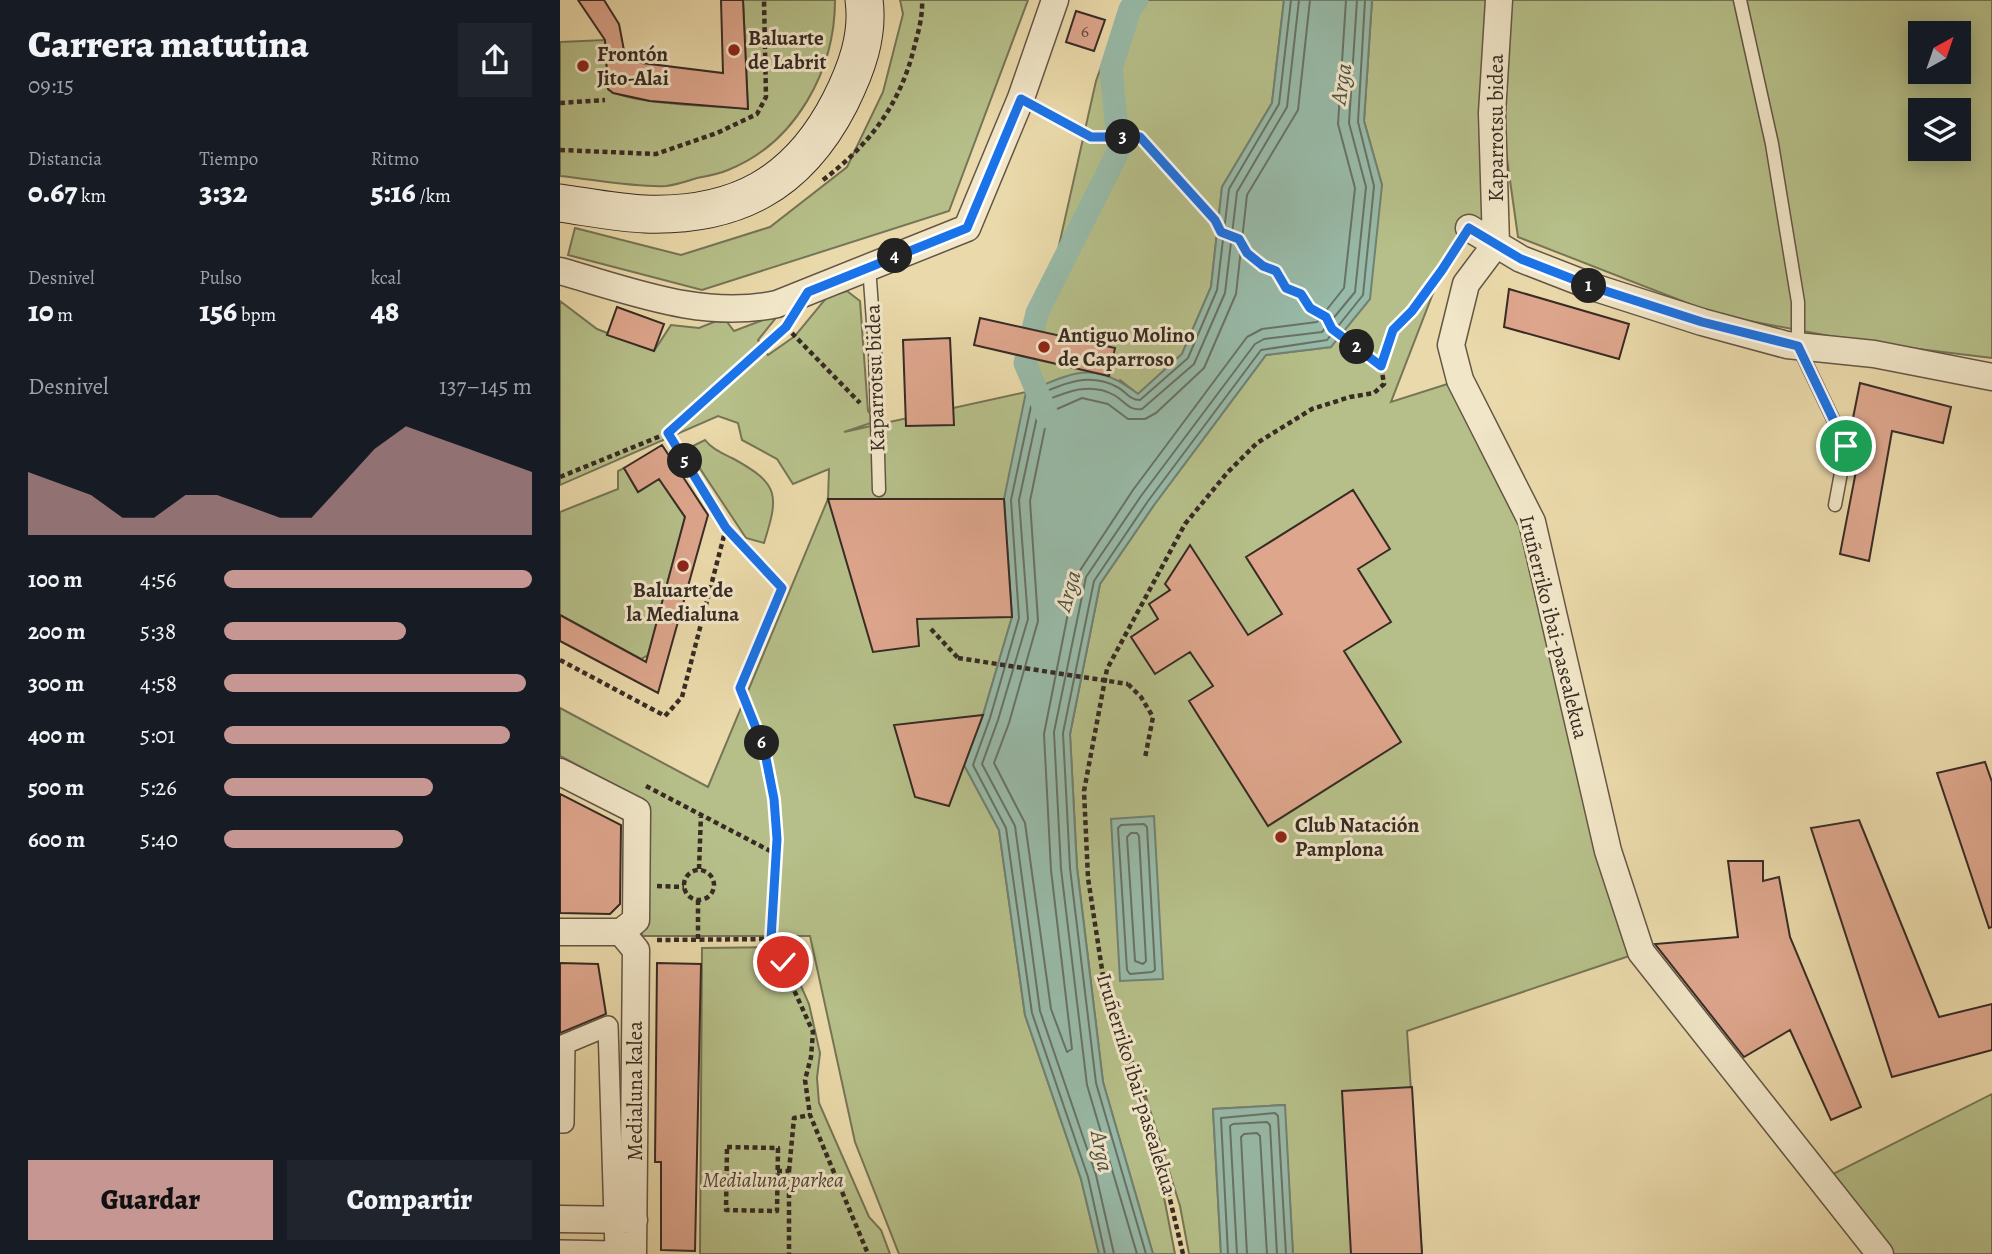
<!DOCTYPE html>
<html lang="es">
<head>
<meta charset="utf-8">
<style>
	:root { --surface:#171b24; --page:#20242c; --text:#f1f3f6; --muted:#9ea1a6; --accent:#c59692 }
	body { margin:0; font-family:Alegreya,serif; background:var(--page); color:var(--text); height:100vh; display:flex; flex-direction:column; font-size:26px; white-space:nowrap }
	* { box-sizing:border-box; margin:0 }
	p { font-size:23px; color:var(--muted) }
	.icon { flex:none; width:38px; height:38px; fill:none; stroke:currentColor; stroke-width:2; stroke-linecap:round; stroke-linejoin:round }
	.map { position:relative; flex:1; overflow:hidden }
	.sheet { display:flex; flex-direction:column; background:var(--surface); width:560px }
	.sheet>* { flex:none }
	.needle { width:46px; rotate:40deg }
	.fabs { position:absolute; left:1348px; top:21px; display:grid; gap:14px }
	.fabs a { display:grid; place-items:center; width:63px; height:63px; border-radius:0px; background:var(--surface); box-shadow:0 4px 18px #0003; font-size:35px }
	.pin { position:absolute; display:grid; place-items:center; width:60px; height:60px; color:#fff; margin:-30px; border:4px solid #fff; border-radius:50%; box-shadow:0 2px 7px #0007 }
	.km { position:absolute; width:35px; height:35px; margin:-18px; border-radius:50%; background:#222; color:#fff; font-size:19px; line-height:35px; text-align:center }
	.round { display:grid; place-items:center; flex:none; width:74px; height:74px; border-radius:0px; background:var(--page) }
	.summary { display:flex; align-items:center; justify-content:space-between; height:119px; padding:0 28px }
	h1 { font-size:38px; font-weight:800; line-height:52px }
	.metrics { display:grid; grid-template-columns:repeat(3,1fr); gap:10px; height:119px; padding:7px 28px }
	.metrics div { display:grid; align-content:center }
	.metrics b { font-size:30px; font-weight:800 }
	.metrics small { font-size:19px; font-weight:400 }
	.metrics p { font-size:19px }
	.chart { height:196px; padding:14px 28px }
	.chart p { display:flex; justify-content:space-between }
	.chart svg { width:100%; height:126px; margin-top:7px; fill:var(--accent); opacity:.7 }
	.primary-button { display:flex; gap:14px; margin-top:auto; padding:14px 28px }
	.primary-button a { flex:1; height:80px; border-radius:0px; background:var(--accent); color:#111; font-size:28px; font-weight:800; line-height:80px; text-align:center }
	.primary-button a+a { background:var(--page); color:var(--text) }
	ul { padding:0 28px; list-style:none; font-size:23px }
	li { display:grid; grid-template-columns:112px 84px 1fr; align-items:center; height:52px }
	li i { height:18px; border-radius:9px; background:var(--accent) }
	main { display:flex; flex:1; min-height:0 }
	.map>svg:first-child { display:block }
	.green { fill:#b6bf89; stroke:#767557; stroke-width:2; fill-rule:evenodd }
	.water { fill:#98baa8; stroke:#718174; stroke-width:2 }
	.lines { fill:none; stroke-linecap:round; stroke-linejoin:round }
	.shore { stroke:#687266; stroke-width:2 }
	.canal { stroke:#98baa8; stroke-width:23 }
	.building { fill:#dea68d; stroke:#372b25; stroke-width:2 }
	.service-casing { stroke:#645646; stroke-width:15 }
	.pedestrian-casing { stroke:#645646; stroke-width:22 }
	.minor-casing { stroke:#645646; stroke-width:29 }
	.secondary-casing { stroke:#372b25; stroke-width:39 }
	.path { stroke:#372b25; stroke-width:4.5; stroke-dasharray:5 3.5; stroke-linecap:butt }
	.service { stroke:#f1e6c8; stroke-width:12 }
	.pedestrian { stroke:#f1e6c8; stroke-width:19 }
	.minor { stroke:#f1e6c8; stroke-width:26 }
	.secondary { stroke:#f1e6c8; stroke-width:37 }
	.path-bridge { stroke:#372b25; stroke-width:4.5; stroke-dasharray:5 3.5; stroke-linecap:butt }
	.route-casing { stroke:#fff; stroke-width:14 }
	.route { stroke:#1a73e8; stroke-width:9 }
	.poi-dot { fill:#8f2418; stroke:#f1e6c8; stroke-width:2.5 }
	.labels { text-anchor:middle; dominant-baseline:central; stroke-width:6; stroke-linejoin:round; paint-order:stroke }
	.number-label { font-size:18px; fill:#614a3f }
	.poi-label { font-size:21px; font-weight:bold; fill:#372b25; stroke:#f1e6c8; text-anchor:start }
	.street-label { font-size:21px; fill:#372b25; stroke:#f1e6c8 }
	.park-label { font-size:21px; font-style:italic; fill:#504939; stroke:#f1e6c8 }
	.water-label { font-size:23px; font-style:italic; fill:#4f4f46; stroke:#f1e6c8 }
</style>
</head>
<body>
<main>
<section class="sheet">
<div class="summary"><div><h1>Carrera matutina</h1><p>09:15</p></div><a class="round"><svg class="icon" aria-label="share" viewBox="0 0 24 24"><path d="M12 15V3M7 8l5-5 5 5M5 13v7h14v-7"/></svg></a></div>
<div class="metrics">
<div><p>Distancia</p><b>0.67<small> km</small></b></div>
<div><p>Tiempo</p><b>3:32</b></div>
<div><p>Ritmo</p><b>5:16<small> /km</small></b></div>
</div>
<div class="metrics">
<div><p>Desnivel</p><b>10<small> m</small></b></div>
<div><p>Pulso</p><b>156<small> bpm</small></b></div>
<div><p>kcal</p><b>48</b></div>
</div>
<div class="chart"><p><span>Desnivel</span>137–145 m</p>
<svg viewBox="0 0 160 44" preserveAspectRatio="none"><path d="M0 44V22L10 26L20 30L30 38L40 38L50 30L60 30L70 34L80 38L90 38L100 26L110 14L120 6L130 10L140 14L150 18L160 22V44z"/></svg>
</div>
<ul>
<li><b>100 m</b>4:56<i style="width:100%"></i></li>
<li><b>200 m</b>5:38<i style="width:59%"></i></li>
<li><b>300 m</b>4:58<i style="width:98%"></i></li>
<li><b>400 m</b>5:01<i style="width:93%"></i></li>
<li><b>500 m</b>5:26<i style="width:68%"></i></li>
<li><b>600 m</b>5:40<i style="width:58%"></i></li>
</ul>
<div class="primary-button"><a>Guardar</a><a>Compartir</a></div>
</section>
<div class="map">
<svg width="1432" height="1254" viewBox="0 0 1432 1254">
	<rect width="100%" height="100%" fill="#ead9aa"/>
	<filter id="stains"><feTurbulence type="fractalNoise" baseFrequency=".00286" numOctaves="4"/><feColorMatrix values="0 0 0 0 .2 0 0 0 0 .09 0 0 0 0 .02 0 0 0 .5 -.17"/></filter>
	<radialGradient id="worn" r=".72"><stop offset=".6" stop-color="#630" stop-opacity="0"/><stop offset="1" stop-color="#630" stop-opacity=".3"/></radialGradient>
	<path class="green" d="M183,0H275C275,70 236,143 168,170C159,174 148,176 137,178C128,181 116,185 106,186C77,188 31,179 0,176V42L45,40L48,89C69,105 158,106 188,109Z
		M340,0H468L389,211L142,290L8,255L15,228L121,255L210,227L287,167L323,92L343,14Z
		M565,0H724L712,103L662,187L651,287L622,354L578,394L560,380L444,499L452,617L423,715L404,765L439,830L465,1015L521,1179L539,1254H339L295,1142L250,936H82V799L0,756V708L148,787L268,499L269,469L233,484L217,459L182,440L178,423L158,416L0,485V301L37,329L94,351L111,325L139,328L164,318L174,331L219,314L198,340L208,355L235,336L267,297L287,291L300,301L308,411L317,421L284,432L466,392L536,81Z
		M812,0H1432V358L1301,342L1158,315L958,237L945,145L927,213L882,270L831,402L900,380L972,522L1081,952L847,1031L862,1254H733L724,1105L653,1109L661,1254H629L620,1206L582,1084L615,1254H593L543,1082L517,867L510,734L540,584L594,505L706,355L771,347L822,185L804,121ZM1360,33H1398V72H1360ZM1360,110H1398V149H1360Z
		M145,440C152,449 162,453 172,458C220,484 219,495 204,543L186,538L127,449Z
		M64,468L78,492L99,479L125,517L88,655L81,659L0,615V512L58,489V471Z
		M231,947L237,977L249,1004L260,1053L257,1078L259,1103L309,1217L321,1230L330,1254H140L142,948Z
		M1432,1094V1254H1320L1261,1180Z"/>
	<path class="water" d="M724,0H812L804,121L822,185L810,299L771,347L706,355L594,505L540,584L510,734L517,868L543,1082L593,1254H539L521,1179L465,1015L439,830L404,765L423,715L452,617L444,499L466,392C513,373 533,359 578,394L622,354L651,287L662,187L712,103Z
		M594,816L603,979L560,981L551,819Z
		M725,1105L733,1254H661L653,1109Z"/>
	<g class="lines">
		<path class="shore" d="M750,0L738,110L687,195L676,294L644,368L596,413L585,419H568L548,404L522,398L488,413L470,501L478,621L449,723L434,763L465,823L491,1009L507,1052L512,1049L491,870L484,734L515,578L573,490L687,337L702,329L757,322L784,288L795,188L778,124L786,0
			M584,824L587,827L595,970L592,972L570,974L567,970L558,828L561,825Z
			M571,833H577L579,836L586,961L583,964L575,961L567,837Z
			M545,1254L528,1177L472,1013L446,828L413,765L430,718L459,618L451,500L473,397C501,385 527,371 557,387C566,391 569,400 580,400L628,358L657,290L669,189L719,104L731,0
			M554,1254L536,1175L480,1011L455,826L422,764L438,720L468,619L459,500L480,403C504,393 529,381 554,395C565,401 568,411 582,409L634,364L665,293L677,192L727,107L739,0
			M577,1254L527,1085L501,869L494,732L526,577L581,496L695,344L704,339L762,332L795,292L806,187L789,123L797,0
			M586,1254L536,1083L510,868L503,733L534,581L588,501L701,350L767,340L803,295L814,186L798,122L805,0
			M668,1254L661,1118L715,1113L718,1116L726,1254
			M677,1254L670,1126L673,1124L707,1122L710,1125L717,1254
			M687,1254L681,1137L684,1134L697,1133L700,1136L707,1254"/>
		<path class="canal" d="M488,417L465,363L477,313L559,150L551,69L570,9L577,0"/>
	</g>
	<path class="building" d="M18,0H44L59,24L66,61L163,73L161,0H183L188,109L90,101L53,93L48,89L45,40Z
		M516,11L545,20L534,51L506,42Z
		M949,289L1069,324L1059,359L944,327Z
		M57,307L104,324L94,351L47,335Z
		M420,318L555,348L549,376L414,345Z
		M390,338L394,425L346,426L343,340Z
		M1300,383L1391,407L1383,443L1332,431L1309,561L1280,554L1302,440L1292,438L1290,433Z
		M102,445L148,515L98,693L0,641V615L86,662L125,517L99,479L78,492L64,468Z
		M793,490L830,549L798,569L831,622L784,651L841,742L708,826L629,701L653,686L630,652L595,674L571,637L598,619L589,604L610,590L605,584L630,545L688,635L722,614L686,557Z
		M268,499H444L452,617L357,619L359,646L313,652Z
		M423,715L389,806L355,797L334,725Z
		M1425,762L1432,782V927L1429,928L1377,773Z
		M0,794L61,825L60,904L50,914L0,913Z
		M1299,820L1379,1017L1432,1004V1050L1332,1077L1251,828Z
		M1168,861H1203V881L1219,877L1230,937L1301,1107L1271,1120L1230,1030L1184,1057L1095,944L1178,937Z
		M0,963L38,964L46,1014L0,1033Z
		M97,963L141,964L135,1251L101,1250V1162H95Z
		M852,1087L862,1254H791L782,1091Z"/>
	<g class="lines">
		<g class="service-casing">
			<path id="service" d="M1180,0L1212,144L1238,302V346L1286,446L1275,505
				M309,266L315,350L319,490"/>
		</g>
		<g class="pedestrian-casing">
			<path id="pedestrian" d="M0,1123H4L5,1044L48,1026L55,1251L0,1250"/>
		</g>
		<g class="minor-casing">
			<path id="minor" d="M909,228L961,259L1033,287L1142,322L1227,345L1314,354L1432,377
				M936,244L906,284L891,345L900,380L972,522L1048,851L1081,952L1320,1254
				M936,244L932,113L939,0
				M0,271C71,291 143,320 217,304L407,228L461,98L495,0
				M0,772L77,811L76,920L61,932
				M0,932H61
				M61,932L76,950L73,1254
				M0,1219L74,1220"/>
		</g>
		<g class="secondary-casing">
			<path id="secondary" d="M0,203C28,207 57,213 85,214C176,217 238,184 280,102C296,70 309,36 304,0"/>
		</g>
		<path class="path" d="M0,103L45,100
			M481,109L531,137H580L655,221L661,232L679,239L687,253L703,266L716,270L726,288L741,294L750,308L766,317L772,329L821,366
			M0,150L96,154L157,133L197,114L206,97L204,0
			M263,180C309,145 340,105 354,48C358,33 363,16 362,0
			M226,327L300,403
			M0,477L108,433L225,328
			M166,529L222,588L180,688C202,740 221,796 216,854
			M371,629L398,658
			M0,660L105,716L122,697L166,528L108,433
			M568,684L581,697L593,717L585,758
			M86,786L216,854L211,939L253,1032L251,1057L245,1080L250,1115L308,1254
			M139,869L141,814
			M124 885a15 15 0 1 1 30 0a15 15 0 1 1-30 0Z
			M97,886L124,887
			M138,900V940
			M97,940L211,939
			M167,1147L218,1148L217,1211L166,1210Z
			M217,1171H229V1254
			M229,1171L234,1118L250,1115
			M623,1254L598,1149L554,1005L545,989L528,878L524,791L547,669L625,524L667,473L697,443L752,409L790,397L814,393L824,384L821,366L833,330L852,311L898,246"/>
		<use href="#service" class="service"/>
		<use href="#pedestrian" class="pedestrian"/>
		<use href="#minor" class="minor"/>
		<use href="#secondary" class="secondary"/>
		<path class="path-bridge" d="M398,658L568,684"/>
	</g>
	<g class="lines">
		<g class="route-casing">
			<path id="route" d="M223,962L211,939L217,839L214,799L204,748L180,688L222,588L166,528L108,433L226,327L248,292L407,228L461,99L531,137H580L655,220L661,232L679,239L687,253L703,266L716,271L726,288L741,294L750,308L766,317L772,329L821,366L833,330L852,311L882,270L909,228L961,259L1033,287L1142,322L1238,346L1286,446"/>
		</g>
		<use href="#route" class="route"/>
	</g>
	<g class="poi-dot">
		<circle cx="174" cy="50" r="7"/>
		<circle cx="23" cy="66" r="7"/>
		<circle cx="484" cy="347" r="7"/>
		<circle cx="123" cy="566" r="7"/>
		<circle cx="721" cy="837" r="7"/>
	</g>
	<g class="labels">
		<g class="number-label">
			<text x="525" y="31">6</text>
		</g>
		<g class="poi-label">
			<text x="188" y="38">Baluarte<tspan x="188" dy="24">de Labrit</tspan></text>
			<text x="37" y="54">Frontón<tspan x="37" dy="24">Jito-Alai</tspan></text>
			<text x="498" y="335">Antiguo Molino<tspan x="498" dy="24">de Caparroso</tspan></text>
			<text x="123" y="590" text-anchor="middle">Baluarte de<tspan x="123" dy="24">la Medialuna</tspan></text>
			<text x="735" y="825">Club Natación<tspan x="735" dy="24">Pamplona</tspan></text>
		</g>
		<g class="street-label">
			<text transform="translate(936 128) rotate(-90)">Kaparrotsu bidea</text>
			<text transform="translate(315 378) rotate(-92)">Kaparrotsu bidea</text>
			<text transform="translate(994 627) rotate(76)">Iruñerriko ibai-pasealekua</text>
			<text transform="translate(577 1084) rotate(73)">Iruñerriko ibai-pasealekua</text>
			<text transform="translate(75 1091) rotate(-90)">Medialuna kalea</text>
		</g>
		<g class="park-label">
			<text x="213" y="1180">Medialuna parkea</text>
		</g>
		<g class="water-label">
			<text transform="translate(781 84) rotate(-81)">Arga</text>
			<text transform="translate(508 591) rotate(-74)">Arga</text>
			<text transform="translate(542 1151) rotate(79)">Arga</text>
		</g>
	</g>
	<rect width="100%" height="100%" filter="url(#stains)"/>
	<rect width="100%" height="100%" fill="url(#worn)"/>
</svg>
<div class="fabs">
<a><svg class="needle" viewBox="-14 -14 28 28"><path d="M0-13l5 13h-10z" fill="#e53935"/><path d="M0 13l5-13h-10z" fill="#9ea1a6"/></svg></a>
<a><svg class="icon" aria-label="layers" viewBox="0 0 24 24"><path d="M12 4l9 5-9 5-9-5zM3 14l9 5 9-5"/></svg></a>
</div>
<div class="pin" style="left:1286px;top:446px;background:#1e9e55"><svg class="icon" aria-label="arrive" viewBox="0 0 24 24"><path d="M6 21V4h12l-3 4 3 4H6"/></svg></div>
<div class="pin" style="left:223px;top:962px;background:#d93025"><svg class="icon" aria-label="check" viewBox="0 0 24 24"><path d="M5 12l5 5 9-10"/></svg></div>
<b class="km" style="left:1029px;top:286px">1</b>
<b class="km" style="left:797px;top:347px">2</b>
<b class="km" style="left:563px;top:137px">3</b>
<b class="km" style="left:335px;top:256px">4</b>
<b class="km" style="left:125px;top:461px">5</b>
<b class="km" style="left:202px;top:743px">6</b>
</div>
</main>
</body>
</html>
